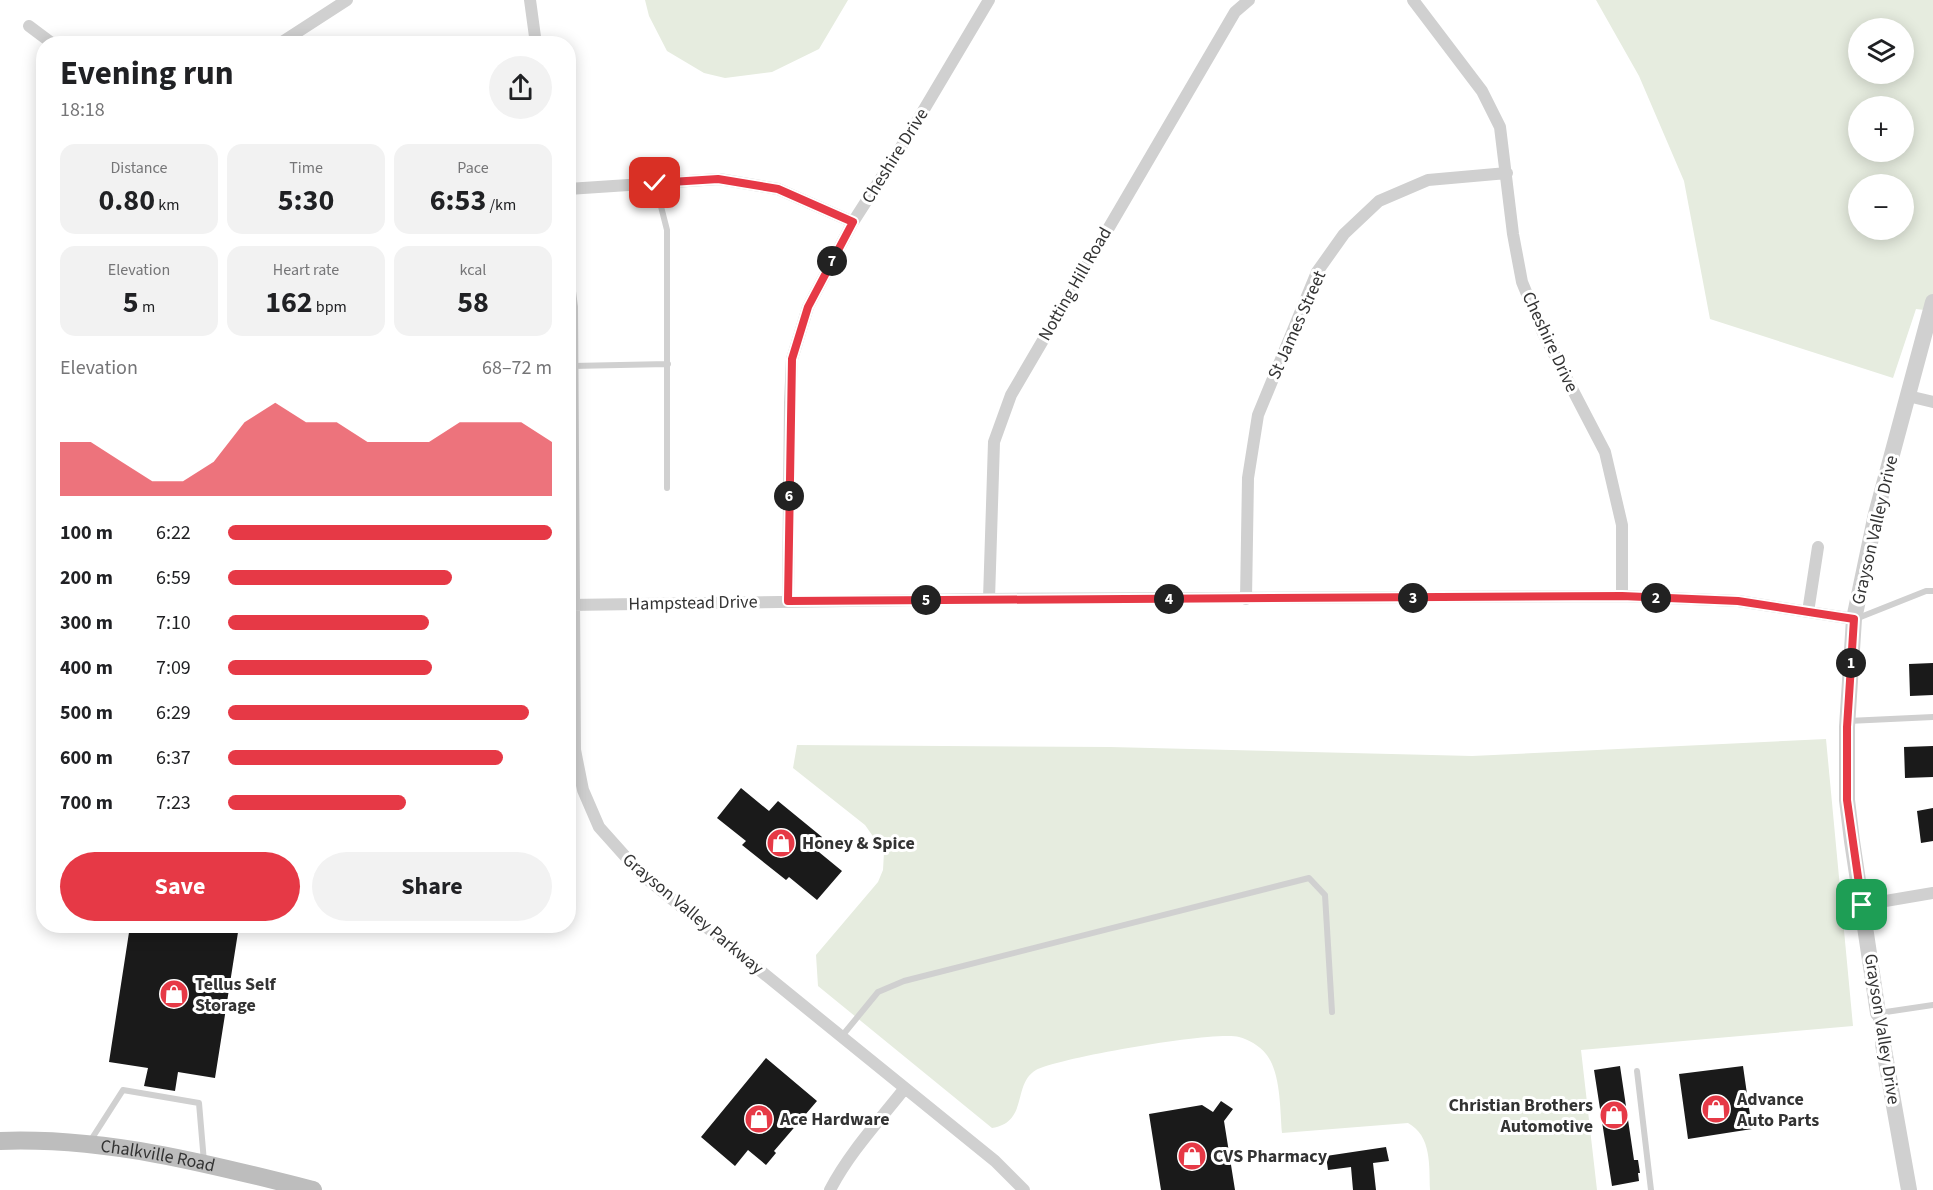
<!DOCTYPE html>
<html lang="en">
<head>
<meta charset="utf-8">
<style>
	:root { --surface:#fff; --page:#f2f2f2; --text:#202124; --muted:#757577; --accent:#e63946 }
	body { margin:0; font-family:"Source Sans 3",sans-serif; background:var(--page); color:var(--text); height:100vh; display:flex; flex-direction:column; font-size:22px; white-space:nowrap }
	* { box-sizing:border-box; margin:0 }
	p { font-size:20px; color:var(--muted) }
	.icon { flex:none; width:33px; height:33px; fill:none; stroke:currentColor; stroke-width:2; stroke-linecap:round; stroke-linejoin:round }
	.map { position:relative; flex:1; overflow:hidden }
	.side { position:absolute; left:36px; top:36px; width:540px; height:897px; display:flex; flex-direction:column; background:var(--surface); border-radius:24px; box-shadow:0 3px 15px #0003 }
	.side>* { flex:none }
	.tools { position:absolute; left:1848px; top:18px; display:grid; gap:12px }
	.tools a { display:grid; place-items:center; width:66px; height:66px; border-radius:50%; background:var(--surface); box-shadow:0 3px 15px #0003; font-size:30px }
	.pin { position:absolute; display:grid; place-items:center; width:51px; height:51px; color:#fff; margin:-26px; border-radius:12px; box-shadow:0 3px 9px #0006 }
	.km { position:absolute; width:30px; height:30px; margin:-15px; border-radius:50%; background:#222; color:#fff; font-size:16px; line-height:30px; text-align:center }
	.round { display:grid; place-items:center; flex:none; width:63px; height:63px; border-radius:32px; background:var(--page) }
	.head { display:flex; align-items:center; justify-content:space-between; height:102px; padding:0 24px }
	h1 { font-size:33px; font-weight:700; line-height:45px }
	.figures { display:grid; grid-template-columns:repeat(3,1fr); gap:9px; height:102px; padding:6px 24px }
	.figures div { display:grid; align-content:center; border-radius:15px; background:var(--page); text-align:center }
	.figures b { font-size:30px; font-weight:700 }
	.figures small { font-size:16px; font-weight:400 }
	.figures p { font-size:16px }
	.chart { height:168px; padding:12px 24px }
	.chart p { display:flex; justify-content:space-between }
	.chart svg { width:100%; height:108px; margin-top:6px; fill:var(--accent); opacity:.7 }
	.button { display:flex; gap:12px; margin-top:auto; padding:12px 24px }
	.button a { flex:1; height:69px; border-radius:36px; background:var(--accent); color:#fff; font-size:24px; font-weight:700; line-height:69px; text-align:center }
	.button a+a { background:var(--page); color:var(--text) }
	ul { padding:0 24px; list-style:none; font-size:20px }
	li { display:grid; grid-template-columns:96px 72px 1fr; align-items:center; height:45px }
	li i { height:15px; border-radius:8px; background:var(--accent) }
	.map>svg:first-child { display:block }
	.green { fill:#e6ecdf; fill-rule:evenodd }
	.building { fill:#1a1a1a }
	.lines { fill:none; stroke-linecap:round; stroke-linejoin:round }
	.service { stroke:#d0d0d0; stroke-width:6 }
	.minor { stroke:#d0d0d0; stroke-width:12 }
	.tertiary { stroke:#d0d0d0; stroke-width:16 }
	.secondary { stroke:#bdbdbd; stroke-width:18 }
	.route-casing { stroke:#fff; stroke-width:12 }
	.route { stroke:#e63946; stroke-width:8 }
	.labels { text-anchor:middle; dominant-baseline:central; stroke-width:6; stroke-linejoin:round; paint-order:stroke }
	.street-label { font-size:18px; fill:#333; stroke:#fff }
	.poi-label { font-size:18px; font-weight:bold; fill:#333; stroke:#fff; text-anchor:start }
</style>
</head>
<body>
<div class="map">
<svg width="1933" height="1190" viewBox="0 0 1933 1190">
	<rect width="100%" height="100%" fill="#fff"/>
	<path class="green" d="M645,0H848L819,49L772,72L725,78L704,73L667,51L649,16Z
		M1596,0H1933V311L1916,309L1893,378L1710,319L1684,181L1639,76ZM1858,28H1904V74H1858ZM1858,106H1904V152H1858ZM1858,184H1904V230H1858Z
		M1826,739L1853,1026L1581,1050L1597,1190H1430C1429,1166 1432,1136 1408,1123L1282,1133C1280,1110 1281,1072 1266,1054C1260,1046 1248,1039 1239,1037C1217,1030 1057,1058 1036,1070C1012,1084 1029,1122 992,1128L818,986L816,955L878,882L883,870L884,852L865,825L793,768L797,745L1110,747L1472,756Z"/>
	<path class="building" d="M1933,663V695L1910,696L1909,664Z
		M1933,746V777L1905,778L1904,747Z
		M741,788L769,811L778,801L822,837L814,848L842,871L817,900L789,877L786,880L742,845L746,841L717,818Z
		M1933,808V841L1921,843L1917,811Z
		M130,926H239L215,1078L178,1072L175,1091L144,1086L148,1068L109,1062Z
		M766,1058L817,1101L774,1151L776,1153L766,1165L748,1150L735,1166L701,1137Z
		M1620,1066L1634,1160H1638L1640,1173H1638L1639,1181L1612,1186L1594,1070Z
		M1743,1066L1752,1129L1688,1139L1679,1074Z
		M1221,1101L1233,1109L1224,1121L1235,1190H1161L1149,1114L1202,1105L1213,1112Z
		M1386,1147L1389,1161L1373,1163L1376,1190H1353L1351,1167L1328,1170L1326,1156Z"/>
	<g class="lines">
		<path class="service" d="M655,183L667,230V488
			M572,366L668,364
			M1858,618L1926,591H1933
			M1848,721L1933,717
			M1879,1013L1933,1005
			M842,1036L878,992L904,981L1309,878L1325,895L1332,1012
			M1637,1071L1651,1190
			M89,1143L123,1090L199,1103L204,1162"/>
		<path class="minor" d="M530,0L536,44
			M1413,0L1482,91L1500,127L1513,234L1522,282L1543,333L1605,452L1622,525V596
			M29,26L53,44
			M279,44L347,0
			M568,189L719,179L778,189L853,222
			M568,276L572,307L575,750L583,790L599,827L641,874L995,1161L1024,1190
			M1908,396L1933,402
			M989,599L994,442L1011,395L1235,12L1249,0
			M1246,599L1248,478L1258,415L1317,272L1344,234L1379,201L1428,180L1507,173
			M788,601L790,403L792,359L808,307L853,222L910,133L989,0
			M568,605L989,599L1622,596L1738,601L1854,619
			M1808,612L1818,547
			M1862,905L1933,893
			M1878,1013L1883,1044
			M830,1190C849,1153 879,1121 905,1088"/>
		<path class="tertiary" d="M1878,1013L1852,841L1847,800V727L1854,619L1876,514L1933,302
			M1883,1044L1909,1190"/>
		<path class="secondary" id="s1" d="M0,1141C106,1137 211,1164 313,1190"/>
	</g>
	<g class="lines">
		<g class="route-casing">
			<path id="route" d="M655,183L718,179L778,189L853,222L808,307L792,359L788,601L1622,596L1738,601L1854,619L1847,727V800L1862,905"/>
		</g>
		<use href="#route" class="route"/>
	</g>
	<defs>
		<g id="shop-disc" transform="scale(1.5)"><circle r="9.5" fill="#e63946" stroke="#fff"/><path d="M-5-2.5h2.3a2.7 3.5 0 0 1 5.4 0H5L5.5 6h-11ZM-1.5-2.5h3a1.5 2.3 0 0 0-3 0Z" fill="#fff"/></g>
	</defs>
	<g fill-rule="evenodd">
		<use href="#shop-disc" x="781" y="843"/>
		<use href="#shop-disc" x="174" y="994"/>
		<use href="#shop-disc" x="1716" y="1109"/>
		<use href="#shop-disc" x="1614" y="1115"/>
		<use href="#shop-disc" x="759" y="1119"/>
		<use href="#shop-disc" x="1192" y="1156"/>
	</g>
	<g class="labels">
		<g class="street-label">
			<text transform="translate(895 156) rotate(-58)">Cheshire Drive</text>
			<text transform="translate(1075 284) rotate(-60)">Notting Hill Road</text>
			<text transform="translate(1297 325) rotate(-66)">St James Street</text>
			<text transform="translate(1550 342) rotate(65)">Cheshire Drive</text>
			<text transform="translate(1875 530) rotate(-77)">Grayson Valley Drive</text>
			<text transform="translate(693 603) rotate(-1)">Hampstead Drive</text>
			<text transform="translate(693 914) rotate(40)">Grayson Valley Parkway</text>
			<text transform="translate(1882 1029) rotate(81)">Grayson Valley Drive</text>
			<text stroke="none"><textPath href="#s1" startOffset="159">Chalkville Road</textPath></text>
		</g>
		<g class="poi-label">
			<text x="802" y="843">Honey &amp; Spice</text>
			<text x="195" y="984">Tellus Self<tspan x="195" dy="21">Storage</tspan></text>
			<text x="1737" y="1099">Advance<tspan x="1737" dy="21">Auto Parts</tspan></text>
			<text x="1593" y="1105" text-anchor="end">Christian Brothers<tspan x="1593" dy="21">Automotive</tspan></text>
			<text x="780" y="1119">Ace Hardware</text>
			<text x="1213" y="1156">CVS Pharmacy</text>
		</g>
	</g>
</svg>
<div class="tools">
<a><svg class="icon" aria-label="layers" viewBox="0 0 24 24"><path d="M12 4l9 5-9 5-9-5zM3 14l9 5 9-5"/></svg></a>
<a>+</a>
<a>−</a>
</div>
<div class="pin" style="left:1862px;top:905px;background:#1e9e55"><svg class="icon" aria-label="arrive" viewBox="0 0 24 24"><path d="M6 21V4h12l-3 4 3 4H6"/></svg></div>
<div class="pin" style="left:655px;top:183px;background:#d93025"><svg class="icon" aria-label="check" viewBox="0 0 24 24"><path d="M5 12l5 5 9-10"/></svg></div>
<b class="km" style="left:1851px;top:663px">1</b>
<b class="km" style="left:1656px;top:598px">2</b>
<b class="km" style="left:1413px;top:598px">3</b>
<b class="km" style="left:1169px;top:599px">4</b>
<b class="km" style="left:926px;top:600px">5</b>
<b class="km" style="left:789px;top:496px">6</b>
<b class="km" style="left:832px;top:261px">7</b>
<section class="side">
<div class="head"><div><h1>Evening run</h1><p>18:18</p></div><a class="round"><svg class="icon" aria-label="share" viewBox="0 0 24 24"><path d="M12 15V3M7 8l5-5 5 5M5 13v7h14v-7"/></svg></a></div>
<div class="figures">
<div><p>Distance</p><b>0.80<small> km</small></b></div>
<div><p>Time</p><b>5:30</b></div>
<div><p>Pace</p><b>6:53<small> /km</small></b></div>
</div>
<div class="figures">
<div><p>Elevation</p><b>5<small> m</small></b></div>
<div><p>Heart rate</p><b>162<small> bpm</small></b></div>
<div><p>kcal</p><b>58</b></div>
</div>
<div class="chart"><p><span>Elevation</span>68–72 m</p>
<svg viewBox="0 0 160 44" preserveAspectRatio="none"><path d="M0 44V22L10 22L20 30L30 38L40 38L50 30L60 14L70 6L80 14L90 14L100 22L110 22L120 22L130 14L140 14L150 14L160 22V44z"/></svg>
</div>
<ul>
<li><b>100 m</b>6:22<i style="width:100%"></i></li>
<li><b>200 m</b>6:59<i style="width:69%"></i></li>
<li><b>300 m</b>7:10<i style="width:62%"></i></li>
<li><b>400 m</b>7:09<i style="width:63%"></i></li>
<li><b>500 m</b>6:29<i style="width:93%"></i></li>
<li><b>600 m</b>6:37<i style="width:85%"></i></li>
<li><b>700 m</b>7:23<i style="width:55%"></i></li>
</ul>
<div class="button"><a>Save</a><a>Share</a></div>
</section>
</div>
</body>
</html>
